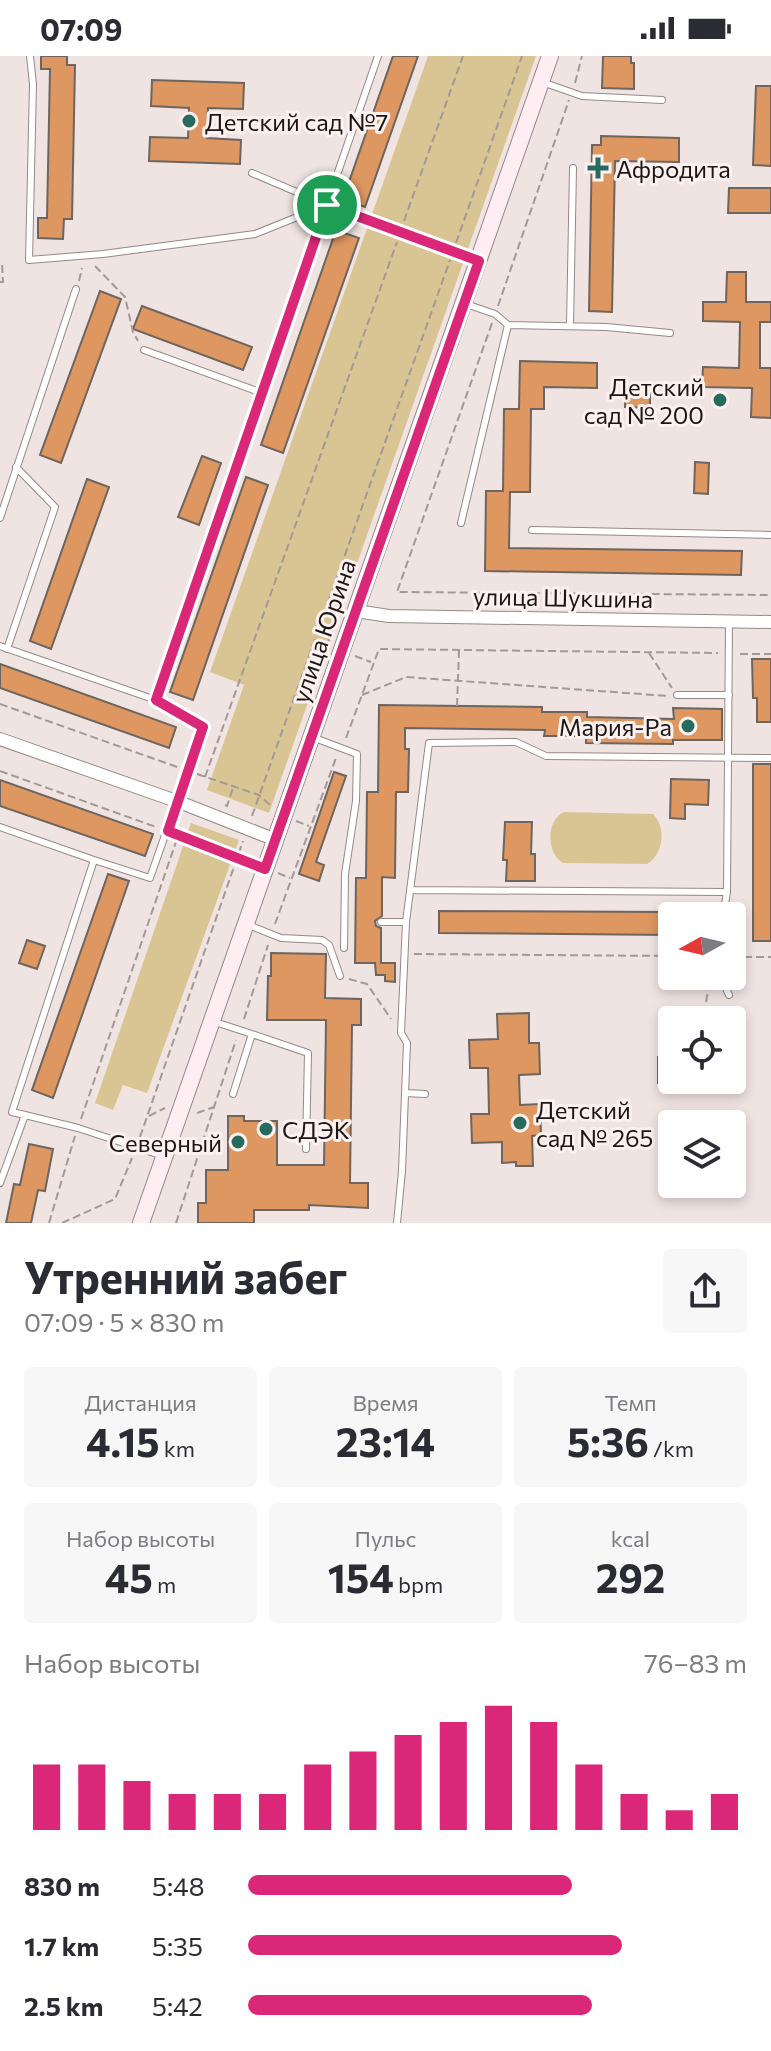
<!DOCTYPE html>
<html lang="ru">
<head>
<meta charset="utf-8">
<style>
	:root { --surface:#fff; --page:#f7f7f7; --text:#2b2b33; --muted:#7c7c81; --accent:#db2777 }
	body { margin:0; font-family:Commissioner,sans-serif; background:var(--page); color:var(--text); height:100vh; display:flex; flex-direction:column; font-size:30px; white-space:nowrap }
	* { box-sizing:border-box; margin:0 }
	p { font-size:26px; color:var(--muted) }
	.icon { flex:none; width:44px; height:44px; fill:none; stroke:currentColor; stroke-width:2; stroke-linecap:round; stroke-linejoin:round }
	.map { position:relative; height:1167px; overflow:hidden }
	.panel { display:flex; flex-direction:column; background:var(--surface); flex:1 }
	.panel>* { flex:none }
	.needle { width:52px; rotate:262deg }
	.buttons { position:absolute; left:658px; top:846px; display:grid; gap:16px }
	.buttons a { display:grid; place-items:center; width:88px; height:88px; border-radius:8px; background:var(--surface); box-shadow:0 4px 12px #0003; font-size:40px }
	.pin { position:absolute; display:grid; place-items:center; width:68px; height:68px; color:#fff; margin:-34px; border:4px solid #fff; border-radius:50%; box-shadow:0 2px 8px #0007 }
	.round { display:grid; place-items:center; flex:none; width:84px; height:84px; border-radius:8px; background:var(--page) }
	.overview { display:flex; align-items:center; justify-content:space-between; height:136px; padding:0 24px }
	h1 { font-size:44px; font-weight:700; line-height:60px }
	.stats { display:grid; grid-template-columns:repeat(3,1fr); gap:12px; height:136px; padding:8px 24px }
	.stats div { display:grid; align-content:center; border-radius:8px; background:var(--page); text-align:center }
	.stats b { font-size:40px; font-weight:700 }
	.stats small { font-size:22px; font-weight:400 }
	.stats p { font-size:22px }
	.chart { height:224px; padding:16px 24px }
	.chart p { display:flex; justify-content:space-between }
	.chart svg { width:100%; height:144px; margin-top:8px; stroke:var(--accent); stroke-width:6 }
	ul { padding:0 24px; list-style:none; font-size:26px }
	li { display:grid; grid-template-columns:128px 96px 1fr; align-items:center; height:60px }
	li i { height:20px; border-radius:10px; background:var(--accent) }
	.status { display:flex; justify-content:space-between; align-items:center; height:56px; padding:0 40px; background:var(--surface); direction:ltr }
	.status svg { height:22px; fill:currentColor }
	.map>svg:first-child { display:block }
	.green { fill:#d9c593 }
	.building { fill:#de9761; stroke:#6d655f; stroke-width:2 }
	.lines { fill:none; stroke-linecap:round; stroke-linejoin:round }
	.lane-casing { stroke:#948987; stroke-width:8 }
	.street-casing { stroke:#948987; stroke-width:14 }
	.secondary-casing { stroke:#948987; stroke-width:18 }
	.path { stroke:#a29998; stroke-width:2; stroke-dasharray:8 4; stroke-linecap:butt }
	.lane { stroke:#fff; stroke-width:6 }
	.street { stroke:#fff; stroke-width:12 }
	.secondary { stroke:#ffedf3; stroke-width:16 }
	.route-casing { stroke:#fff; stroke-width:16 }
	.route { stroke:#db2777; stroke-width:10 }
	.poi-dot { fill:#266b5e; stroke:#fdf1ef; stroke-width:3 }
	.labels { text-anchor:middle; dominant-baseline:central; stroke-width:6; stroke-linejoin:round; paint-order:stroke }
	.poi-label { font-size:24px; fill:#1b1717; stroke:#fdf1ef; text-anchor:start }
	.street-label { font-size:24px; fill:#1b1717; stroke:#fdf1ef }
</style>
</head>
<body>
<div class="status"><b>07:09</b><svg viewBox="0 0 49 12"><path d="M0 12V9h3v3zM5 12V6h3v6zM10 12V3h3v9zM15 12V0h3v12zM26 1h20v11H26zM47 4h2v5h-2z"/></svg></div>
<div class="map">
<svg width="771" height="1167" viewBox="0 0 771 1167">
	<rect width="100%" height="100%" fill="#f0e4e2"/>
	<path class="green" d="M428,0H536L269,757L207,734L244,629L210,616Z
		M564,756L653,758C667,772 663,799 647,808L563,807C546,797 546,764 564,756Z
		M191,767L239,784L147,1037L123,1029L113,1054L95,1047Z"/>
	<path class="building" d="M41,0H67V9H75L72,163H64L63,183L38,182V162H47L50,13H41Z
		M393,0H418L365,151L343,143Z
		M603,0H631V7H634V33L602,32Z
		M152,24L244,27L243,53L208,52L207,82L241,84L240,108L149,105L150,81L188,82L189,52L151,50Z
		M756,30H771V110L753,109Z
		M601,80L679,82V106L615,105L612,256L589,255L592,89H601Z
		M729,132H771V157H728Z
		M336,174L359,182L283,397L261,389Z
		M727,216H746V246H771V266H760V312H771V362L751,361L752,332L702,331L703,311L739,312L740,266L703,265V246H726Z
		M100,235L121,243L61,407L40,399Z
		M142,250L252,291L243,314L133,273Z
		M520,305L597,307V332L544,331V353H531L530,436H510L509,492L742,495L741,519L485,515L486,435H503L504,353H519Z
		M625,336L650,337V352L625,351Z
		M202,400L221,407L199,469L178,461Z
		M695,406L709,407L708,438L694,437Z
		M246,421L268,429L193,644L170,636Z
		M87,423L109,431L51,593L30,585Z
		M752,603H771V666H757V642H753Z
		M0,608L176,671L169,692L0,632Z
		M379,649L542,651V656H587V661L674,663L673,652L722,653V684H673V688L586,687V680H544L545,674L405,672V693H409L408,736H396L395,822L382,821V860L375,865L376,870L381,872V907H395V926L385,925V919H376L375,907H355L356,822H366L367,736H378Z
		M753,708H771V885H753Z
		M334,716L346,720L316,806L324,809L319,825L299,818Z
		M671,723L709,724L708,749L685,748V763L670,762Z
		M0,724L153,778L145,800L0,750Z
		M505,766H532L531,798H535V825H506L507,804H503Z
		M108,818L129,825L53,1042L32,1034Z
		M439,855L672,856V879L439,877Z
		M27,884L45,890L37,913L19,907Z
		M271,897L326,898L325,942L361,943V969H352L350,1127H368V1152L309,1149V1154H254V1167H198V1147H206V1114H228V1060H244V1065H277V1109H324L326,964H267L268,920H271Z
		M529,957V987H539L540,1018L519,1019L520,1049L540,1048L541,1079L532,1080L533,1110H516V1106L502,1107V1086L472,1087L471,1058H489L488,1012H470L469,984L498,983L497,958Z
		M658,1001L672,1002V1027H658Z
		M29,1088L53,1093L45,1135L38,1134L31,1167H6L14,1128L20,1129Z"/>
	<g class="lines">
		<g class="lane-casing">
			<path id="lane" d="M30,0L33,28L29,204L103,198L255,178L327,149L476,204
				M542,26L582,40L662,44
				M252,117L327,149
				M463,247L495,258L508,269L606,271L670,277
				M570,270L573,112
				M144,294L262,337
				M0,462L76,233
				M461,467L508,269
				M532,474L771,479
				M0,590L156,644
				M7,593L55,451L16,411
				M677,639H729
				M312,681L357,698L356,745L345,818L344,892
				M0,771L94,804
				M410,834L727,836
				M723,860L727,836L729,565
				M381,866H406
				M246,868L281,882L322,884L329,889L340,920
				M720,920L729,939
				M212,965L252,978L233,1038
				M252,978L308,997L306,1093
				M405,1037L425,1038
				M25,1059L12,1056L94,804L150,822L203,671L156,644L378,0
				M0,1127L25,1059L78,1072L163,1100
				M397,1167L402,1115L407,987L401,977L406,866L429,687L516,686L546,700L771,702"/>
		</g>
		<g class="street-casing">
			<path id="street" d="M356,555L389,560L771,566
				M0,683L179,746L276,784"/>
		</g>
		<g class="secondary-casing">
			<path id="secondary" d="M141,1167L550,0"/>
		</g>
		<path class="path" d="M575,27L582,0
			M404,165L463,0
			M456,187L522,0
			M95,210L125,241L133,276L138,285
			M79,225L82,212
			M0,226H3L2,206
			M498,250L569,44
			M492,267L397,536L771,539
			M317,576L328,580L329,585
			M649,597L672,632
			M740,598H771
			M355,600L371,606
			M362,639L406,621L668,640
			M0,648L180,712
			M457,650L459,595
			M346,682L379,593L718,597
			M0,715L156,771
			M197,718L259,739L271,750
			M205,721L397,186
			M225,749L227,750L233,732
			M252,760L450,204
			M296,765L309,770
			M180,781L253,808
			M278,817L290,822
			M275,868L336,702
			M414,898L672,900
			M732,901H771
			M349,923L367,928L391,963
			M706,946L710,925
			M244,963L268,889
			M197,1057L214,1051
			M149,1060L165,1052
			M81,1063L178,780
			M140,1081L243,785
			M49,1167L75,1080
			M62,1167L115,1143L132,1102
			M176,1167L236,984"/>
		<use href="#lane" class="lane"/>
		<use href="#street" class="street"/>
		<use href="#secondary" class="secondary"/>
	</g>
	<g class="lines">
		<g class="route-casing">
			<path id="route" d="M327,149L479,205L265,813L168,775L203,671L156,644Z"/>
		</g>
		<use href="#route" class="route"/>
	</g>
	<g class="poi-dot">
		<circle cx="189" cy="65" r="8"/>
		<path d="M594 100h8v8h8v8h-8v8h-8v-8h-8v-8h8z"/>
		<circle cx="720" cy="344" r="8"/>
		<circle cx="688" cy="670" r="8"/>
		<circle cx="520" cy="1067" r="8"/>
		<circle cx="266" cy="1073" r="8"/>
		<circle cx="238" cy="1086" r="8"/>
	</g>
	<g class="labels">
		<g class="poi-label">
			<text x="205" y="65">Детский сад №7</text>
			<text x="616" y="112">Афродита</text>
			<text x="704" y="330" text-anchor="end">Детский<tspan x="704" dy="28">сад № 200</tspan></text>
			<text x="672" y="670" text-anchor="end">Мария-Ра</text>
			<text x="536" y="1053">Детский<tspan x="536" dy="28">сад № 265</tspan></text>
			<text x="282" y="1073">СДЭК</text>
			<text x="222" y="1086" text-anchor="end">Северный</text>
		</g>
		<g class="street-label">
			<text transform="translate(563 541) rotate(1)">улица Шукшина</text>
			<text transform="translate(323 575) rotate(-71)">улица Юрина</text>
		</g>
	</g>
</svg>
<div class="buttons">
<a><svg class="needle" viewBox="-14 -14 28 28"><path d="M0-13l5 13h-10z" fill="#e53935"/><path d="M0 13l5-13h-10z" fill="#7c7c81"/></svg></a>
<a><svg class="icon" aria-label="locate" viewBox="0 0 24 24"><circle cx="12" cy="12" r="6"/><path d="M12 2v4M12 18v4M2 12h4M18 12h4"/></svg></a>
<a><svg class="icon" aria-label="layers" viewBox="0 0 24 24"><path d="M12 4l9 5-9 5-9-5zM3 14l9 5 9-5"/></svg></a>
</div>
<div class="pin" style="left:327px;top:149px;background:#1e9e55"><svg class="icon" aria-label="arrive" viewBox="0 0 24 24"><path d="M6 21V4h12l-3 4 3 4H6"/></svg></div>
</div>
<section class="panel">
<div class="overview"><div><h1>Утренний забег</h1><p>07:09 · 5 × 830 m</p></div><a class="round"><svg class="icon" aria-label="share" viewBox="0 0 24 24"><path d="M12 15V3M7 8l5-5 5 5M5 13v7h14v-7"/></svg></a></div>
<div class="stats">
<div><p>Дистанция</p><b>4.15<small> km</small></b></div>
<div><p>Время</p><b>23:14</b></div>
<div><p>Темп</p><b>5:36<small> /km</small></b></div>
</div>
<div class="stats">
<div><p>Набор высоты</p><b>45<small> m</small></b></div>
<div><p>Пульс</p><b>154<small> bpm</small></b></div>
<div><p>kcal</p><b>292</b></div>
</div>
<div class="chart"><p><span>Набор высоты</span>76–83 m</p>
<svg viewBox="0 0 160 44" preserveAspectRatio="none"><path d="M5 44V24M15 44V24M25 44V29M35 44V33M45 44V33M55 44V33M65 44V24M75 44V20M85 44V15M95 44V11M105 44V6M115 44V11M125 44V24M135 44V33M145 44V38M155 44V33"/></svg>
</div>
<ul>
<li><b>830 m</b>5:48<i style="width:65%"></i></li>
<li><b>1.7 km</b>5:35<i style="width:75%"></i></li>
<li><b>2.5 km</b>5:42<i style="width:69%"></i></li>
</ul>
</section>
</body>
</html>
